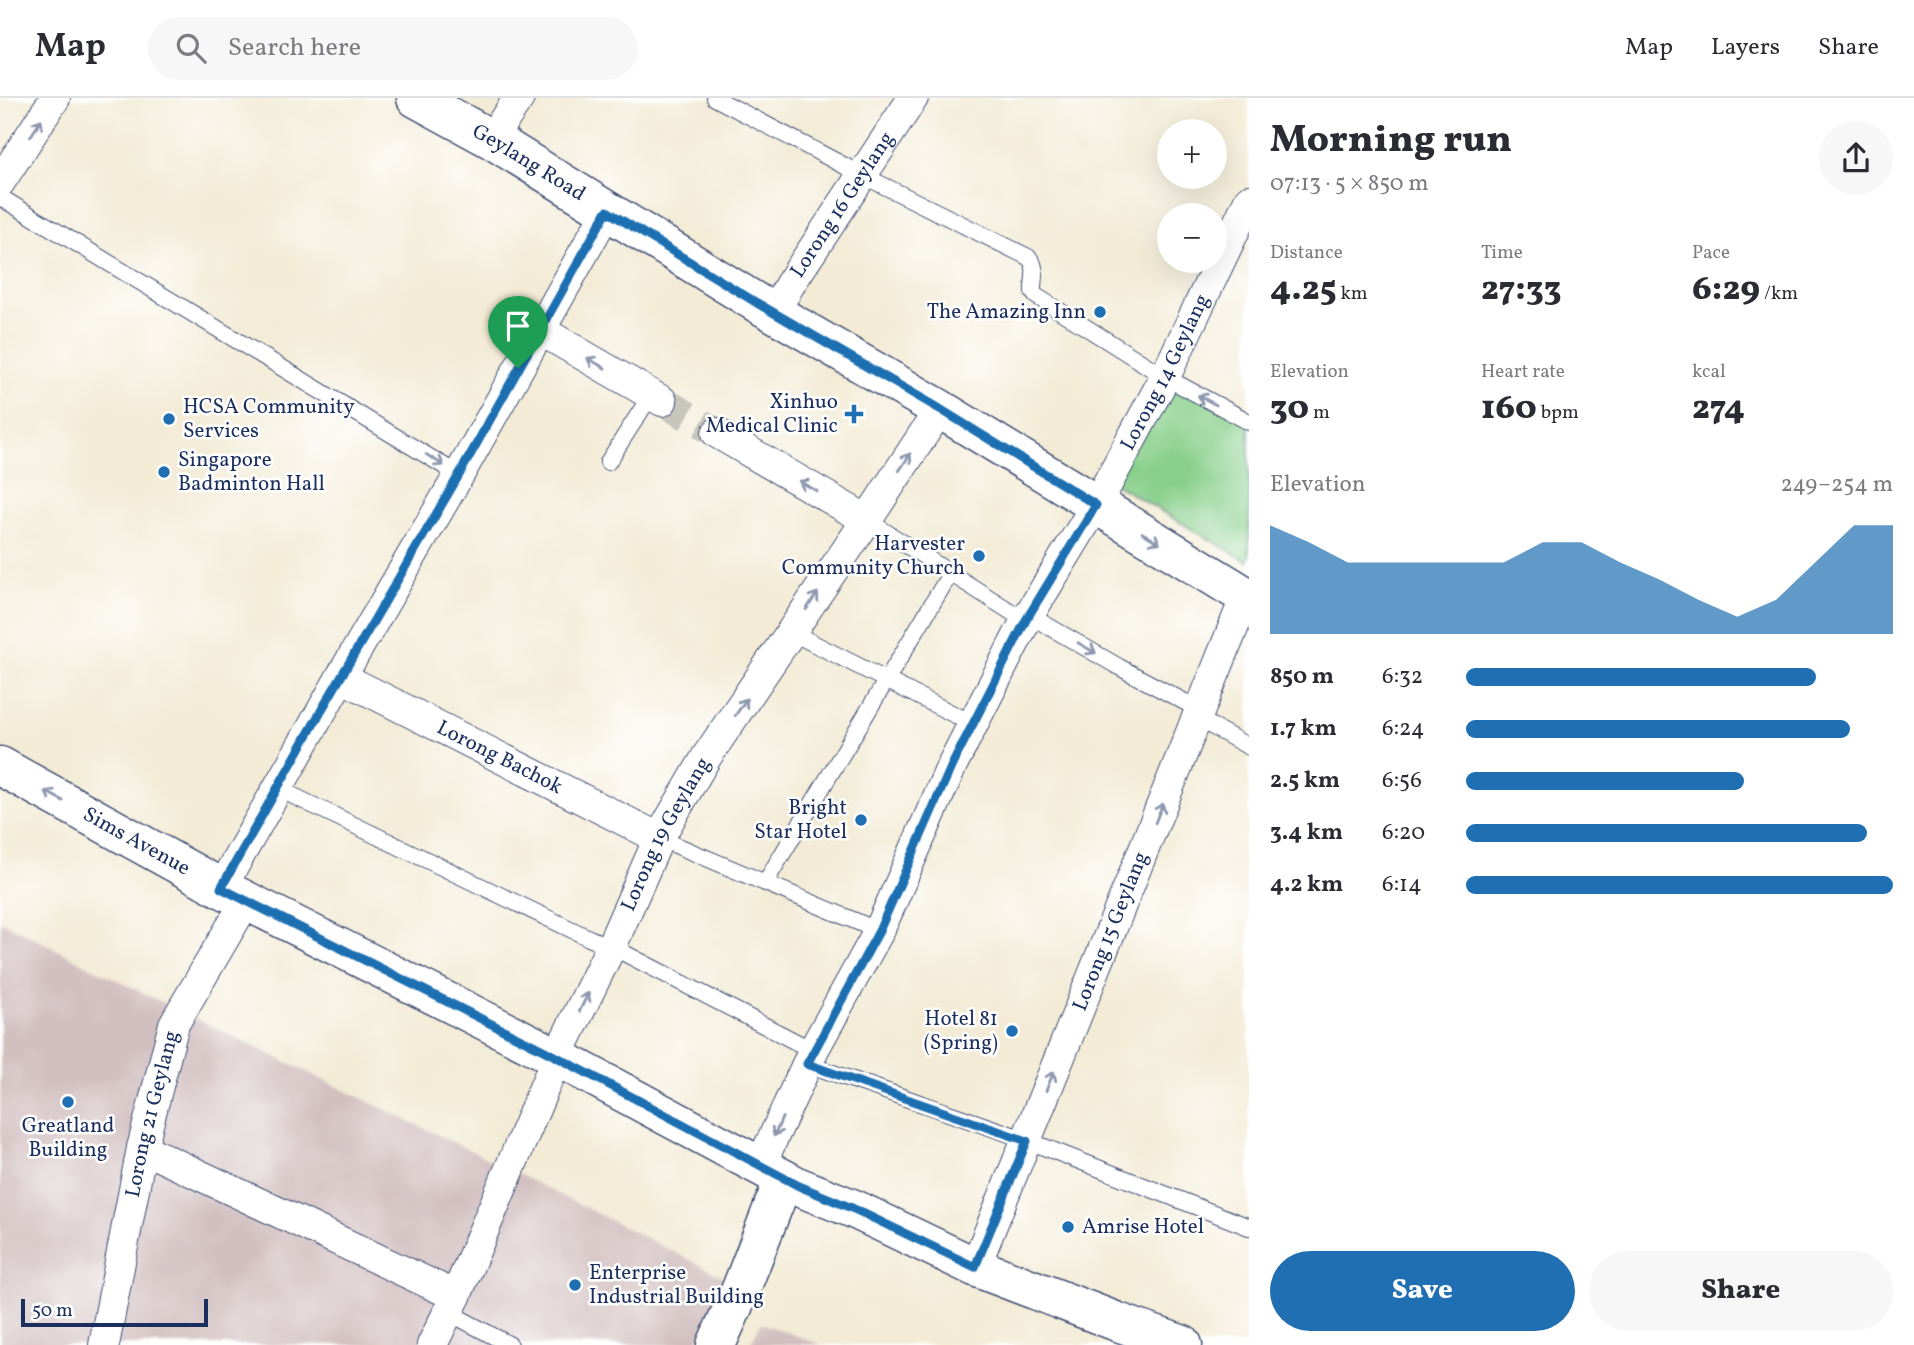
<!DOCTYPE html>
<html lang="en">
<head>
<meta charset="utf-8">
<style>
	:root { --surface:#fff; --page:#f7f7f7; --text:#2b2b33; --muted:#7c7c81; --line:#e1e1e2; --accent:#1f6fb2 }
	body { margin:0; font-family:Vollkorn,serif; background:var(--page); color:var(--text); height:100vh; display:flex; flex-direction:column; font-size:26px; white-space:nowrap }
	* { box-sizing:border-box; margin:0 }
	p { font-size:23px; color:var(--muted) }
	.icon { flex:none; width:38px; height:38px; fill:none; stroke:currentColor; stroke-width:2; stroke-linecap:round; stroke-linejoin:round }
	.map { position:relative; flex:1; overflow:hidden }
	.side { display:flex; flex-direction:column; background:var(--surface); width:665px }
	.side>* { flex:none }
	.fabs { position:absolute; left:1157px; top:21px; display:grid; gap:14px }
	.fabs a { display:grid; place-items:center; width:70px; height:70px; border-radius:50%; background:var(--surface); box-shadow:0 7px 28px #0002; font-size:35px }
	.scale { position:absolute; left:21px; bottom:18px; width:187px; box-sizing:border-box; padding-left:7px; border:4px solid #1b2f5e; border-top:0; font-size:19px; line-height:24px; white-space:nowrap; color:#1b2f5e; -webkit-text-stroke:5px #fff; paint-order:stroke }
	.pin { position:absolute; display:grid; place-items:center; width:60px; height:60px; color:#fff; margin:-72px -30px; border-radius:50% 50% 50% 0; rotate:-45deg; box-shadow:0 0 7px #0007 }
	.pin .icon { rotate:45deg }
	.round { display:grid; place-items:center; flex:none; width:74px; height:74px; border-radius:37px; background:var(--page) }
	.headline { display:flex; align-items:center; justify-content:space-between; height:119px; padding:0 21px }
	h1 { font-size:38px; font-weight:800; line-height:52px }
	.figures { display:grid; grid-template-columns:repeat(3,1fr); gap:10px; height:119px; padding:7px 21px }
	.figures div { display:grid; align-content:center }
	.figures b { font-size:35px; font-weight:800 }
	.figures small { font-size:19px; font-weight:400 }
	.figures p { font-size:19px }
	.chart { height:196px; padding:14px 21px }
	.chart p { display:flex; justify-content:space-between }
	.chart svg { width:100%; height:126px; margin-top:7px; fill:var(--accent); opacity:.7 }
	.primary-button { display:flex; gap:14px; margin-top:auto; padding:14px 21px }
	.primary-button a { flex:1; height:80px; border-radius:42px; background:var(--accent); color:#fff; font-size:28px; font-weight:800; line-height:80px; text-align:center }
	.primary-button a+a { background:var(--page); color:var(--text) }
	ul { padding:0 21px; list-style:none; font-size:23px }
	li { display:grid; grid-template-columns:112px 84px 1fr; align-items:center; height:52px }
	li i { height:18px; border-radius:9px; background:var(--accent) }
	header { display:flex; align-items:center; gap:42px; box-sizing:border-box; height:98px; padding:0 35px; background:var(--surface); border-bottom:2px solid var(--line) }
	header strong { font-size:33px }
	nav { display:flex; gap:38px; margin-inline-start:auto; font-size:24px }
	.search { width:490px; height:63px; background:var(--page); display:flex; align-items:center; gap:18px; box-sizing:border-box; padding:0 24px; border-radius:38px; color:var(--muted); font-size:26px }
	main { display:flex; flex:1; min-height:0 }
	.map>svg:first-child { display:block }
	.industrial { fill:#d2bfc0 }
	.green { fill:#88cf8a; stroke:#527f74; stroke-width:2 }
	.lines { fill:none; stroke-linecap:round; stroke-linejoin:round }
	.street-tunnel { stroke:#c8c5bd; stroke-width:30; stroke-dasharray:30 15; stroke-linecap:butt }
	.lane-casing { stroke:#3b4b70; stroke-width:18 }
	.street-casing { stroke:#3b4b70; stroke-width:32 }
	.secondary-casing { stroke:#3b4b70; stroke-width:41 }
	.primary-casing { stroke:#3b4b70; stroke-width:41 }
	.lane { stroke:#fff; stroke-width:16 }
	.street { stroke:#fff; stroke-width:30 }
	.secondary { stroke:#fff; stroke-width:38 }
	.primary { stroke:#fff; stroke-width:38 }
	.oneway { stroke:#8d97ae }
	.route-casing { stroke:#fff; stroke-width:14 }
	.route { stroke:#1f6fb2; stroke-width:9 }
	.poi-dot { fill:#1f6fb2; stroke:#fff; stroke-width:2.5 }
	.labels { text-anchor:middle; dominant-baseline:central; stroke-width:5; stroke-linejoin:round; paint-order:stroke }
	.street-label { font-size:21px; fill:#1b2f5e; stroke:#fff }
	.poi-label { font-size:21px; fill:#1b2f5e; stroke:#fff; text-anchor:end }
</style>
</head>
<body>
<header>
<strong>Map</strong>
<div class="search"><svg class="icon" aria-label="search" viewBox="0 0 24 24"><circle cx="10" cy="10" r="6"/><path d="M15 15l6 6"/></svg>Search here</div>
<nav><a>Map</a><a>Layers</a><a>Share</a></nav>
</header>
<main>
<div class="map">
<svg width="1249" height="1247" viewBox="0 0 1249 1247">
	<rect width="100%" height="100%" fill="#fff"/>
	<filter id="ink" filterUnits="userSpaceOnUse"><feTurbulence type="fractalNoise" baseFrequency=".0143" numOctaves="2"/><feDisplacementMap in="SourceGraphic" scale="14" xChannelSelector="R" yChannelSelector="G"/><feConvolveMatrix kernelMatrix="1 2 1 2 8 2 1 2 1" color-interpolation-filters="sRGB"/></filter>
	<filter id="wash" filterUnits="userSpaceOnUse"><feTurbulence type="fractalNoise" baseFrequency=".00686" numOctaves="4" result="noise"/><feDisplacementMap in="SourceGraphic" scale="28" xChannelSelector="R" yChannelSelector="G"/><feGaussianBlur stdDeviation="1.57" result="paint"/><feColorMatrix in="noise" values="0 0 0 0 0 0 0 0 0 0 0 0 0 0 0 0 0 1.4 0 .05"/><feComposite in="paint" operator="in"/></filter>
	<g filter="url(#wash)">
		<rect width="100%" height="100%" fill="#f3ebd5"/>
		<path class="industrial" d="M0,823L147,897L484,1059L726,1180L695,1247H0Z
			M761,1225L822,1247H750Z"/>
		<path class="green" d="M1165,279L1249,324V459L1247,463L1108,382Z"/>
	</g>
	<g filter="url(#ink)">
		<g class="lines">
			<path class="street-tunnel" d="M662,303L717,335"/>
			<g class="lane-casing">
				<path id="lane" d="M715,0L862,77L1028,159C1039,168 1032,182 1033,194L1036,198L1165,279L1249,324
					M0,99L459,377
					M608,364L651,297
					M867,422L1013,515L1026,522L1041,524L1119,569L1200,612
					M791,534L973,626
					M1197,620L1249,649
					M279,691L589,840L624,855L802,947L814,951
					M659,740L879,833
					M765,785L950,476
					M807,966L1021,1040L1249,1129
					M448,1214L510,1247"/>
			</g>
			<g class="street-casing">
				<g id="street">
					<path d="M491,41L519,0"/>
					<path d="M0,84L55,0"/>
					<path id="s1" d="M774,215L790,186L913,0"/>
					<path d="M540,232L662,303"/>
					<path d="M717,335L867,422"/>
					<path id="s2" d="M341,579L659,740"/>
					<path d="M221,790L341,579L459,377L607,113"/>
					<path d="M142,1050L456,1198"/>
					<path id="s3" d="M760,1068L814,951L879,833L952,667L1026,522L1096,407L1165,279L1249,102"/>
					<path id="s4" d="M975,1169L1246,498"/>
					<path id="s5" d="M104,1247L142,1050L174,926L246,803"/>
					<path id="s6" d="M432,1247L456,1198L557,959L611,849L659,740L707,658L871,416L940,311"/>
				</g>
			</g>
			<g class="secondary-casing">
				<path id="secondary" d="M716,1247L741,1191L784,1081"/>
			</g>
			<g class="primary-casing">
				<g id="primary">
					<path id="s7" d="M416,0L491,41L757,205L940,311L1249,500"/>
					<path id="s8" d="M0,668L221,790L557,959L799,1089L854,1111L975,1169L1115,1223L1183,1247"/>
				</g>
			</g>
			<use href="#lane" class="lane"/>
			<use href="#street" class="street"/>
			<use href="#secondary" class="secondary"/>
			<use href="#primary" class="primary"/>
		</g>
		<defs><path id="oneway-shaft" d="M-6 0H5M1.5-3L5.5 0L1.5 3" fill="none" stroke-width="1.6" stroke-linecap="round" stroke-linejoin="round" transform="scale(1.75)"/></defs>
		<g class="oneway">
			<use href="#oneway-shaft" transform="translate(36 30) rotate(-57)"/>
			<use href="#oneway-shaft" transform="translate(596 265) rotate(-150)"/>
			<use href="#oneway-shaft" transform="translate(1207 302) rotate(-152)"/>
			<use href="#oneway-shaft" transform="translate(435 362) rotate(32)"/>
			<use href="#oneway-shaft" transform="translate(905 364) rotate(-57)"/>
			<use href="#oneway-shaft" transform="translate(808 388) rotate(-150)"/>
			<use href="#oneway-shaft" transform="translate(1151 440) rotate(31)"/>
			<use href="#oneway-shaft" transform="translate(812 503) rotate(-56)"/>
			<use href="#oneway-shaft" transform="translate(1087 550) rotate(30)"/>
			<use href="#oneway-shaft" transform="translate(741 609) rotate(-56)"/>
			<use href="#oneway-shaft" transform="translate(54 698) rotate(-151)"/>
			<use href="#oneway-shaft" transform="translate(1159 715) rotate(-68)"/>
			<use href="#oneway-shaft" transform="translate(584 904) rotate(-64)"/>
			<use href="#oneway-shaft" transform="translate(1050 983) rotate(-68)"/>
			<use href="#oneway-shaft" transform="translate(778 1029) rotate(114)"/>
		</g>
	</g>
	<g class="lines" filter="url(#ink)">
		<g class="route-casing">
			<path id="route" d="M607,113L757,205L940,311L1096,407L1026,522L952,667L879,833L807,966L1027,1043L975,1169L854,1111L799,1088L557,959L221,790L325,606L459,377Z"/>
		</g>
		<use href="#route" class="route"/>
	</g>
	<g class="poi-dot">
		<circle cx="1100" cy="214" r="7"/>
		<path d="M850.5 305.5h7v7h7v7h-7v7h-7v-7h-7v-7h7z"/>
		<circle cx="169" cy="321" r="7"/>
		<circle cx="164" cy="374" r="7"/>
		<circle cx="979" cy="458" r="7"/>
		<circle cx="861" cy="722" r="7"/>
		<circle cx="1012" cy="933" r="7"/>
		<circle cx="68" cy="1004" r="7"/>
		<circle cx="1068" cy="1129" r="7"/>
		<circle cx="575" cy="1187" r="7"/>
	</g>
	<g class="labels">
		<g class="street-label">
			<text stroke="none"><textPath href="#s7" startOffset="130">Geylang Road</textPath></text>
			<text stroke="none"><textPath href="#s1" startOffset="128">Lorong 16 Geylang</textPath></text>
			<text stroke="none"><textPath href="#s3" startOffset="892">Lorong 14 Geylang</textPath></text>
			<text stroke="none"><textPath href="#s2" startOffset="178">Lorong Bachok</textPath></text>
			<text stroke="none"><textPath href="#s6" startOffset="562">Lorong 19 Geylang</textPath></text>
			<text stroke="none"><textPath href="#s8" startOffset="156">Sims Avenue</textPath></text>
			<text stroke="none"><textPath href="#s4" startOffset="362">Lorong 15 Geylang</textPath></text>
			<text stroke="none"><textPath href="#s5" startOffset="236">Lorong 21 Geylang</textPath></text>
		</g>
		<g class="poi-label">
			<text x="1086" y="214">The Amazing Inn</text>
			<text x="838" y="304">Xinhuo<tspan x="838" dy="24">Medical Clinic</tspan></text>
			<text x="183" y="309" text-anchor="start">HCSA Community<tspan x="183" dy="24">Services</tspan></text>
			<text x="178" y="362" text-anchor="start">Singapore<tspan x="178" dy="24">Badminton Hall</tspan></text>
			<text x="965" y="446">Harvester<tspan x="965" dy="24">Community Church</tspan></text>
			<text x="847" y="710">Bright<tspan x="847" dy="24">Star Hotel</tspan></text>
			<text x="998" y="921">Hotel 81<tspan x="998" dy="24">(Spring)</tspan></text>
			<text x="68" y="1028" text-anchor="middle">Greatland<tspan x="68" dy="24">Building</tspan></text>
			<text x="1082" y="1129" text-anchor="start">Amrise Hotel</text>
			<text x="589" y="1175" text-anchor="start">Enterprise<tspan x="589" dy="24">Industrial Building</tspan></text>
		</g>
	</g>
</svg>
<div class="fabs">
<a>+</a>
<a>−</a>
</div>
<div class="scale">50 m</div>
<div class="pin" style="left:518px;top:270px;background:#1e9e55"><svg class="icon" aria-label="arrive" viewBox="0 0 24 24"><path d="M6 21V4h12l-3 4 3 4H6"/></svg></div>
</div>
<section class="side">
<div class="headline"><div><h1>Morning run</h1><p>07:13 · 5 × 850 m</p></div><a class="round"><svg class="icon" aria-label="share" viewBox="0 0 24 24"><path d="M12 15V3M7 8l5-5 5 5M5 13v7h14v-7"/></svg></a></div>
<div class="figures">
<div><p>Distance</p><b>4.25<small> km</small></b></div>
<div><p>Time</p><b>27:33</b></div>
<div><p>Pace</p><b>6:29<small> /km</small></b></div>
</div>
<div class="figures">
<div><p>Elevation</p><b>30<small> m</small></b></div>
<div><p>Heart rate</p><b>160<small> bpm</small></b></div>
<div><p>kcal</p><b>274</b></div>
</div>
<div class="chart"><p><span>Elevation</span>249–254 m</p>
<svg viewBox="0 0 160 44" preserveAspectRatio="none"><path d="M0 44V6L10 12L20 19L30 19L40 19L50 19L60 19L70 12L80 12L90 19L100 25L110 32L120 38L130 32L140 19L150 6L160 6V44z"/></svg>
</div>
<ul>
<li><b>850 m</b>6:32<i style="width:82%"></i></li>
<li><b>1.7 km</b>6:24<i style="width:90%"></i></li>
<li><b>2.5 km</b>6:56<i style="width:65%"></i></li>
<li><b>3.4 km</b>6:20<i style="width:94%"></i></li>
<li><b>4.2 km</b>6:14<i style="width:100%"></i></li>
</ul>
<div class="primary-button"><a>Save</a><a>Share</a></div>
</section>
</main>
</body>
</html>
